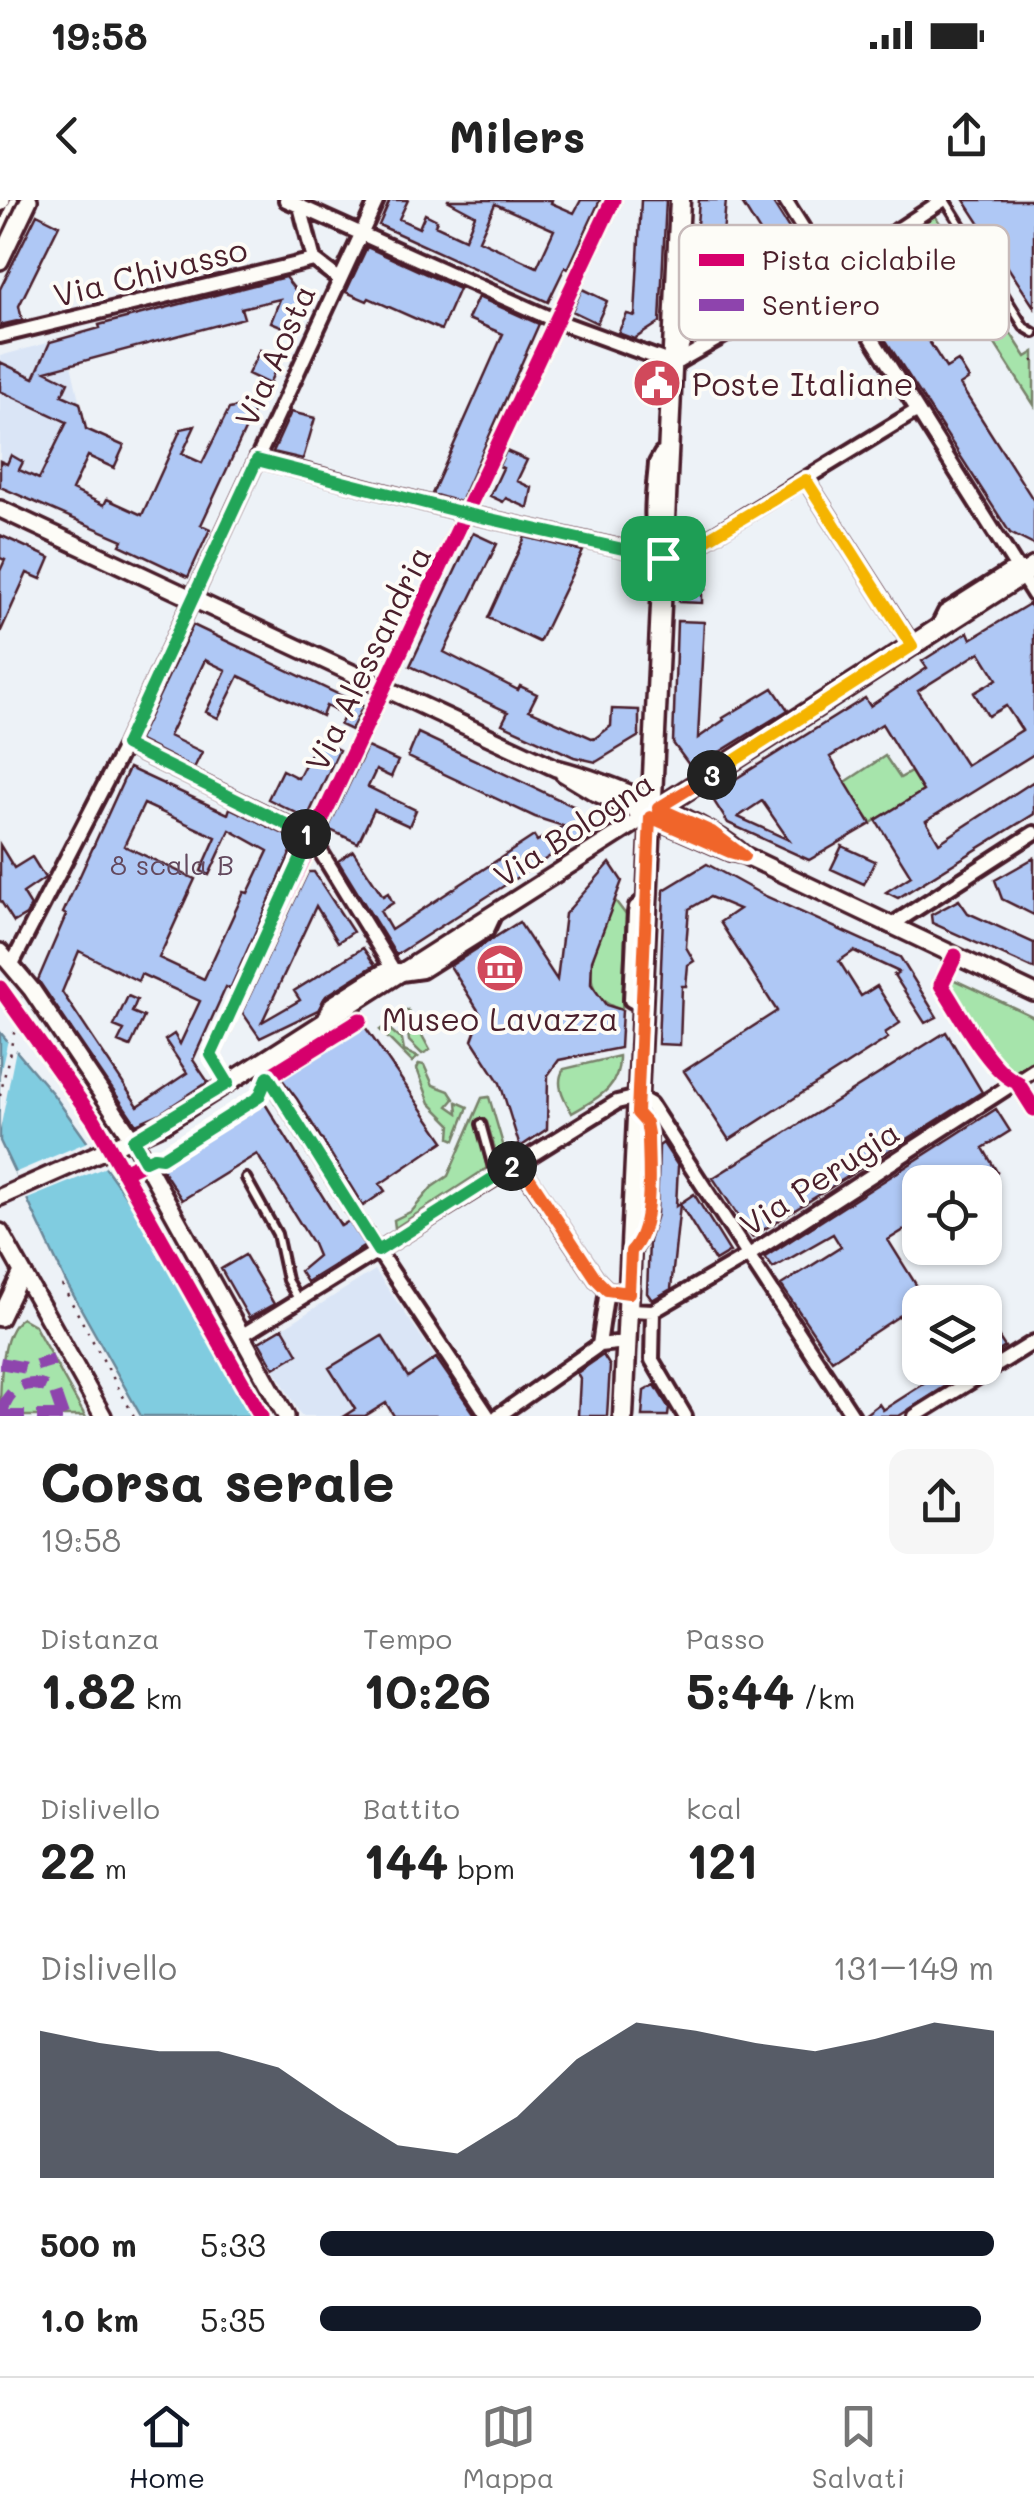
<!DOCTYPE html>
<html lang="it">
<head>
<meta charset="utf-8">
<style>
	:root { --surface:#fff; --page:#f6f6f6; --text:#222; --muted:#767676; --line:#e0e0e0; --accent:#111827 }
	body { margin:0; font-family:Mali,sans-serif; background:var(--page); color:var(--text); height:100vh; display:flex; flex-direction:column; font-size:38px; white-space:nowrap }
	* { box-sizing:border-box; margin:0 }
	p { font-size:32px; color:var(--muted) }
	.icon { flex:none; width:55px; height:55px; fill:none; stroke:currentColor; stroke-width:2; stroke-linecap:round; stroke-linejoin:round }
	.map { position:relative; height:1216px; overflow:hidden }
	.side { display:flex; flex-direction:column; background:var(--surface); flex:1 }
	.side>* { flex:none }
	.tools { position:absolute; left:902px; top:965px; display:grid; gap:20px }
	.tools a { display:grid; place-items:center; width:100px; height:100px; border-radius:20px; background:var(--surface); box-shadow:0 2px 8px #0004; font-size:50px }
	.pin { position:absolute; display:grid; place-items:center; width:85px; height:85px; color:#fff; margin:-42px; border-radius:20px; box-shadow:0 5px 15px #0006 }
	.km { position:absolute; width:50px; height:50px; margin:-25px; border-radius:50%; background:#222; color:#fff; font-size:28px; line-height:50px; text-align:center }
	.round { display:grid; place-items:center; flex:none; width:105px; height:105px; border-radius:20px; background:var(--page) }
	.overview { display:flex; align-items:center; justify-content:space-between; height:170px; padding:0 40px }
	h1 { font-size:55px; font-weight:800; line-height:75px }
	.metrics { display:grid; grid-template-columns:repeat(3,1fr); gap:15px; height:170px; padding:10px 40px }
	.metrics div { display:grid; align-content:center }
	.metrics b { font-size:50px; font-weight:800 }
	.metrics small { font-size:28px; font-weight:400 }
	.metrics p { font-size:28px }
	.chart { height:280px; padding:20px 40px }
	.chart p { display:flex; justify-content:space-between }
	.chart svg { width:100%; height:180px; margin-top:10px; fill:var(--accent); opacity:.7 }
	ul { padding:0 40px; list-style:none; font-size:32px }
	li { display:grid; grid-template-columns:160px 120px 1fr; align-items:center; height:75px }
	li i { height:25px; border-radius:12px; background:var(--accent) }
	.status { display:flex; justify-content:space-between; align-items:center; height:70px; padding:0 50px; background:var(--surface); direction:ltr }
	.status svg { height:28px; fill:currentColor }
	header { display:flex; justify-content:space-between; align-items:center; height:130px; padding:0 40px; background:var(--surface); font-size:45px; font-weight:800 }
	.tab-bar { display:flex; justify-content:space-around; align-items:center; height:140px; border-top:2px solid var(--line); background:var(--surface); font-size:28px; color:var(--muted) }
	.tab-bar a { display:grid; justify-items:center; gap:5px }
	.tab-bar .active { color:var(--accent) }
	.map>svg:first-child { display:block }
	.built { fill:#dae5f6 }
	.green { fill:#a6e4ab; stroke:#78826b; stroke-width:2.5 }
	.water { fill:#80cce0; stroke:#6a8798; stroke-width:2.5 }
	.pier { fill:#edf2f7 }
	.building { fill:#afc8f5; stroke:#4a1f2b; stroke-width:2.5; fill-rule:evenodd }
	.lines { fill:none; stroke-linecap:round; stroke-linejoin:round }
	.service-casing { stroke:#4a1f2b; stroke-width:14 }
	.pedestrian-casing { stroke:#4a1f2b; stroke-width:18 }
	.minor-casing { stroke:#4a1f2b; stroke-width:20 }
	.tertiary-casing { stroke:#4a1f2b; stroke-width:22 }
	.secondary-casing { stroke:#4a1f2b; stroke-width:25 }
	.path { stroke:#4a1f2b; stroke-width:2.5; stroke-dasharray:2.5 8; stroke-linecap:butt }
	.service { stroke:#fdfcf7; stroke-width:6 }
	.pedestrian { stroke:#fdfcf7; stroke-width:10 }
	.minor { stroke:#fdfcf7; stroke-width:12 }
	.tertiary { stroke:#fdfcf7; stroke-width:15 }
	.secondary { stroke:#fdfcf7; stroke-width:18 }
	.tram { stroke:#4a1f2b; stroke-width:2.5 }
	.quiet { stroke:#8e44ad; stroke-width:12; stroke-dasharray:25 12; stroke-linecap:butt }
	.cycleway-casing { stroke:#fdfcf7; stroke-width:21 }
	.cycleway { stroke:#d6006c; stroke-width:15 }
	.split-1-casing { stroke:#fff; stroke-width:20 }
	.split-2-casing { stroke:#fff; stroke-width:20 }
	.split-3-casing { stroke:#fff; stroke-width:20 }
	.split-4-casing { stroke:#fff; stroke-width:20 }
	.split-1 { stroke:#22a559; stroke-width:12 }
	.split-2 { stroke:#22a559; stroke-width:12 }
	.split-3 { stroke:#f0652b; stroke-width:12 }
	.split-4 { stroke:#f5b400; stroke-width:12 }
	.labels { text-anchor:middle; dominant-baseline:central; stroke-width:8; stroke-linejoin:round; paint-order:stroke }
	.number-label { font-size:28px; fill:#63495e }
	.street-label { font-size:32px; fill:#4a1f2b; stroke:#fdfcf7 }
	.poi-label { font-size:32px; fill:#4a1f2b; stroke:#fdfcf7; text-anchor:start }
	.key { fill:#fdfcf7; stroke:#c7baba; stroke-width:2.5 }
	.key-label { font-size:28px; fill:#4a1f2b }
</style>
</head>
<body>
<div class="status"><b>19:58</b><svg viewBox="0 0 49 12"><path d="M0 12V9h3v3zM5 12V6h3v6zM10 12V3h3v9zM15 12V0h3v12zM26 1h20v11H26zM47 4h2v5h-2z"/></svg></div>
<header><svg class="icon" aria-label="back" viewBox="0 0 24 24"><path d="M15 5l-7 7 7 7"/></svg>Milers<svg class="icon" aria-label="share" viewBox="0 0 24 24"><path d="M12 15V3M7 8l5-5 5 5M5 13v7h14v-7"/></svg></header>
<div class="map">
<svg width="1034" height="1216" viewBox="0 0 1034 1216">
	<rect width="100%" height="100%" fill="#edf2f7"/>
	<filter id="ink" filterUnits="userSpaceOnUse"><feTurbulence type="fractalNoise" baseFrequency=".01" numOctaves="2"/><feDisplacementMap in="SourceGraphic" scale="20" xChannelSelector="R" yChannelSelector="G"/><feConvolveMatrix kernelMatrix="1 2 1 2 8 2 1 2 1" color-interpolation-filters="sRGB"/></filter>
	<g filter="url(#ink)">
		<path class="built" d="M65,138L86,231L50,310L0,287V156Z
			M375,1070L436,1158L344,1216H301L274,1168L298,1154L283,1128Z"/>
		<path class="green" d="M934,14L1026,157L1034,152V205L949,72L913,94L904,79L894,83L874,52Z
			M885,556L900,578L911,572L923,591L871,623L844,583Z
			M614,699L626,715L622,810C566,794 601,735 614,699Z
			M946,776L1034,817V863L1008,879Z
			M408,810L430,850L422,854L409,841L407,825L388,828L402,840L404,851L418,857L412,862L380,830Z
			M619,856C620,889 597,898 572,913C565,900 554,884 564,869Z
			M419,864L424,865L433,885L449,891L454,899L448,906L458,913L457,902L468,907L455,940L450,938L451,924L430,903L417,869Z
			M489,897L507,958L498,960L487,922L477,924L487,968L395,1028L394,1020L412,1011L432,987L448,976L482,898Z
			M22,1118L34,1125L85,1216H0C0,1189 0,1131 22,1118Z"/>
		<path class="water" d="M0,832L53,894L157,1040L256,1216H141L66,1082L0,941Z"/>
		<path class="pier" d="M9,835L17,844L0,930V875Z
			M92,940L106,967L25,1000L14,973Z"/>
		<path class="building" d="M390,0H408L399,19L419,28L425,14L437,20L435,25L465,39L475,15L447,0H552L551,3L574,13L581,0H600L568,69L565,67L548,102L379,25ZM495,4L554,30L537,67L479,40Z
			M641,0H666L660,122L634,139L618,133L627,114L635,116Z
			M699,0H726L717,104L778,61L740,0H771L814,68L709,132L696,124L698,72L694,62Z
			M964,0H1034V107Z
			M37,14L59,25L19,106L22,120L0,125V89Z
			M367,47L459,89L441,130L369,98L367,101L346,92Z
			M875,57L946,168L958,161L969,179L960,185L1034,301V345L1010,333L845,77Z
			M285,77L305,102L293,131L271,122L280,99L241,108L244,118L46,171L68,182L62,195L80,203L86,229L124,246L114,268L88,256L72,290L104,305L107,299L142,315L181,229L195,226L182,254L202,263L229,209L258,202L201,325L210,329L188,377L120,345L123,340L0,287V261L7,264L11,255L23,262L19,270L39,279L67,222L0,191V162L34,178L50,142L100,128L99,125Z
			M582,89L607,101L597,123L572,111Z
			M478,97L539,124L460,302L432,294L503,134L468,119Z
			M260,150L280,159L269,184L248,174Z
			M291,212L315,218L303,259L273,252Z
			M506,251L527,260L517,281L532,288L528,308L506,298L503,302L490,296L503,268L499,266Z
			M473,333L497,344L444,452L518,490L520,486L537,494L529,510L594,539L611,526L612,509L639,510V536L596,562L574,557L502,524L508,512L410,466Z
			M0,335L50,358L41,379L27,373L0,433V371L5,360L0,358Z
			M525,337L583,351L539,442L488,418Z
			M694,369L706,389L702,391V403L679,402L680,378Z
			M1029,404L1034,410V554L926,621L939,643L1034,581V614L898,698L886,692L911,676L876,620L923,591L882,524L830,557L871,624L809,660L728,623L710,595L865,498L870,506L927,468L922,461L968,432L971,439ZM980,452L997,479L974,493L988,516L1006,506L1022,530L966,565L918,491ZM762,601L789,640L738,617Z
			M677,421L704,422L698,538L724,520L723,518L773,488L788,510L692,569L673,543Z
			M193,425L363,506L351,530L340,525L345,515L326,506L322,516L239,476L218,518L206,512L226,470L205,460L169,536L202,552L194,568L138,540Z
			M418,533L575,607L591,630L396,755L338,661L353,651L383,696L388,693L393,703L380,711L391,730L534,636L537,641L563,626L535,617L408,557Z
			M318,539L339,550L307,618L268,599L282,570L298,578Z
			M367,547L398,561L391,577L376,570L368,587L416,610L409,626L374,610L358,643L328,629Z
			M129,568L228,614L230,608L292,638L294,645L230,789L226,787L193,860L208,882L159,914L136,924L38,780L66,715L63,713ZM144,604L216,637L201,671L209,675L230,630L268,651L248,693L244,692L204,779L159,758L195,679L124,646ZM79,751L138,781L141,774L200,801L180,844L174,834L165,840L187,873L138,906L62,792Z
			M0,645L14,668L32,657L45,678L23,693L31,706L26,715L14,722L0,700Z
			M842,646L875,661L864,684L831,669Z
			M1034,658V715L1002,699L995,680Z
			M610,663L622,681L592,760L591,784L606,805L622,810L620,848L559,860L548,875L547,929L520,947L500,883L472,840L481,815L450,766L519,722L557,780L565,714Z
			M707,664L763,695L900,757L937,817L925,823L894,775L899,772L854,751L839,761L861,796L877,786L900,823L885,833L888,838L729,940L684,871L777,811L720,722L739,709L710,697L689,709L686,747L694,761L688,765L686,786H682L680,845L658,844L664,690Z
			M308,672H314L353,732L338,742L316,706L262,822L300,800L294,791L363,748L375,765L326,796L318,810L260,838L242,812Z
			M959,700L968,713L1034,743V769L932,723L931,715Z
			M128,796L137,800L132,812L144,817L130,847L118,842L124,830L114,826Z
			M361,821L444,941L380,984L385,991L363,1006L297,899L278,874Z
			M946,832L982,892L752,1037L713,978Z
			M264,902L341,1026L349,1021L365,1046L307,1082L300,1071L318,1056L313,1044L257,954L182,1000L160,966Z
			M996,909L1010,931L983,948L997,972L980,982H920V1020L888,1040L925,1099L832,1160L781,1085L841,1047L833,1034L773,1068L765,1057Z
			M663,943L678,966L676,1006L694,994L730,1052L715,1061L680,1004L671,1089L652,1100L647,1093L649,1041L657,1014L659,946Z
			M245,1055L274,1104L249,1118L221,1069Z
			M283,1128L298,1154L274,1168L259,1142Z
			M993,1129L1005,1147L985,1160V1134Z
			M382,1136L408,1177L436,1158L476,1216H394L386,1203L365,1216H344L355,1209L329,1168Z
			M603,1155L610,1166L607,1216H578L580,1178L577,1173Z
			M942,1168H974L899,1216H863L879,1204L883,1210L944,1171Z
			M655,1185L669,1208L668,1216H642L644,1191Z"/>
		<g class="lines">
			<g class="service-casing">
				<path id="service" d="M945,0L1024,127L1034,133
					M0,31L14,0
					M954,757L941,785C956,807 991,874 1013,881
					M481,924L495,975
					M246,978L277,1034L287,1080L298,1099"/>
			</g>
			<g class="pedestrian-casing">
				<path id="pedestrian" d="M268,877L378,1051"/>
			</g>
			<g class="minor-casing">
				<path id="minor" d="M286,0L554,120L674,164L830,75L943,0
					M785,0L1034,395
					M300,6L314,60L339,79
					M0,136L314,60
					M672,151L682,147L685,139L688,72L685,65L677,63
					M257,259L468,314L665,358L689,350L916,211
					M806,280L912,445
					M663,346C645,331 655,285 656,263L661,254L667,253
					M936,430L945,412L1008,372L1023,369
					M125,545L311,636L397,776
					M890,726L1034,633
					M12,764L125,545L377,0
					M401,774L422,771L487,730L495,713
					M642,806L631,800L635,713L636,707L648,697
					M323,823L331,804L383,771L398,770
					M1017,882L1034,909
					M228,883L211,855L613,0
					M519,963L597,1080L607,1090L629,1093
					M378,1051L488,1216
					M631,1051C655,1029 648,966 649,934L646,923L637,913
					M628,1110L653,1111L749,1055L1034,870
					M653,1111L652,1160L685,1216
					M241,1136L617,902L638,897L650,904L853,1216
					M599,1145L607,1090
					M498,1216L599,1145L626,1142
					M915,1216L1034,1142"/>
			</g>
			<g class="tertiary-casing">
				<path id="tertiary" d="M0,3L2,0
					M0,61L29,0
					M0,309L556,568C603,580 710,623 744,655
					M563,573L596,593L730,652L744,655L1034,793
					M0,752L32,790L133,940L286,1216
					M0,997L164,924L651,613
					M0,1032L103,1216
					M0,1118L22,1072"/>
			</g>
			<g class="secondary-casing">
				<path id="secondary" d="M651,613L1034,367
					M623,1216L680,0"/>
			</g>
			<path class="path" d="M1034,160L1031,162L1034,167
				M13,803L22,797
				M0,896L19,811
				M62,1085L134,1216"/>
			<use href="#service" class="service"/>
			<use href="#pedestrian" class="pedestrian"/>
			<use href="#minor" class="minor"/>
			<use href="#tertiary" class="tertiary"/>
			<use href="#secondary" class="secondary"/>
			<path class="tram" d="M0,39L18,0"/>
			<path class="quiet" d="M268,877L378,1051
				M0,1163L27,1168L54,1160
				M0,1216H68
				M2,1216C5,1187 32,1174 55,1193L63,1216"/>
			<g class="cycleway-casing">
				<path id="cycleway" d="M955,756L941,785C958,810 990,873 1017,882L1034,909
					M0,788L94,920L261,1216
					M228,883L211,855L613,0
					M123,972L154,957L161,958L259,897L268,877L360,820"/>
			</g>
			<use href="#cycleway" class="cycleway"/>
		</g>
	</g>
	<g class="lines" filter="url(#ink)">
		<g class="split-1-casing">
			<path id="split-1" d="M306,634L125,545L257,260L468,314L663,358"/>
		</g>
		<g class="split-2-casing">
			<path id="split-2" d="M306,634L311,636L211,855L228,883L133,940L145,961L154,957L162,958L259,897L268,876L378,1051L512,966"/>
		</g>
		<g class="split-3-casing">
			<path id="split-3" d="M512,966L519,962L597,1080L607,1090L629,1093L631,1051C655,1028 648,967 648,934L646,923L637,913L650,617L730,652L744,656L712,632L658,608L712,575"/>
		</g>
		<g class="split-4-casing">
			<path id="split-4" d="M663,358L689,350L806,280L912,446L712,575"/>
		</g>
		<use href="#split-1" class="split-1"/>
		<use href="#split-2" class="split-2"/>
		<use href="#split-3" class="split-3"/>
		<use href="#split-4" class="split-4"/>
	</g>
	<defs>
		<g id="civic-disc" transform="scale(2.5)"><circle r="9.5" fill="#d1495b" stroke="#fdfcf7"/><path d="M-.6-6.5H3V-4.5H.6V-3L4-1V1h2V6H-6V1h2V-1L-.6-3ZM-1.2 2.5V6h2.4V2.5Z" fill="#fff"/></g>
		<g id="museum-disc" transform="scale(2.5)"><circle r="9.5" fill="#d1495b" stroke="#fdfcf7"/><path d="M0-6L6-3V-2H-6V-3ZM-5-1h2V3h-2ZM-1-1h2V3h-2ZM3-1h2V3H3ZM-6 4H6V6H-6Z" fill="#fff"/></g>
	</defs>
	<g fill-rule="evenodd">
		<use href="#civic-disc" x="657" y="183"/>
		<use href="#museum-disc" x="500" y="768"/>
	</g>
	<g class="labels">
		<g class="number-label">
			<text x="172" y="664">8 scala B</text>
		</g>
		<g class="street-label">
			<text transform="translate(150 71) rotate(-14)">Via Chivasso</text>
			<text transform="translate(274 155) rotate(-66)">Via Aosta</text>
			<text transform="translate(367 458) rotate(-64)">Via Alessandria</text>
			<text transform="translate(573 628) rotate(-33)">Via Bologna</text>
			<text transform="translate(819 977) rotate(-33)">Via Perugia</text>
		</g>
		<g class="poi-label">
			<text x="692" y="183">Poste Italiane</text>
			<text x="500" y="818" text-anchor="middle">Museo Lavazza</text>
		</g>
	</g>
	<rect x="679" y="25" width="330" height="115" rx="15" class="key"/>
	<rect x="699" y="54" width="45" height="12" fill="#d6006c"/>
	<rect x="699" y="99" width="45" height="12" fill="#8e44ad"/>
	<g class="key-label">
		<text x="762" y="70">Pista ciclabile</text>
		<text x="762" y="115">Sentiero</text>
	</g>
</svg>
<div class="tools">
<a><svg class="icon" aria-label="locate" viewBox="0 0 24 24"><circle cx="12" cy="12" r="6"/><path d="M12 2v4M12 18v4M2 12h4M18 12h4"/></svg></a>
<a><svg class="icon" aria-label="layers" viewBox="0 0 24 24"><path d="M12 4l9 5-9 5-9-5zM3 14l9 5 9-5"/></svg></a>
</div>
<div class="pin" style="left:663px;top:358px;background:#1e9e55"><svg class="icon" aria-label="arrive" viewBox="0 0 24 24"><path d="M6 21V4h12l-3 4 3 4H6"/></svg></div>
<b class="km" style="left:306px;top:634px">1</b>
<b class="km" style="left:512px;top:966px">2</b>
<b class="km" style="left:712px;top:575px">3</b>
</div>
<section class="side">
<div class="overview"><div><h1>Corsa serale</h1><p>19:58</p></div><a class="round"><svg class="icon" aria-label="share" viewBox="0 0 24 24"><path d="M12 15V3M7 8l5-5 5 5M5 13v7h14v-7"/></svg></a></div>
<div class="metrics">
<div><p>Distanza</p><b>1.82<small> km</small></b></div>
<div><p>Tempo</p><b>10:26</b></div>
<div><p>Passo</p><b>5:44<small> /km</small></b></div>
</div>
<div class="metrics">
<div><p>Dislivello</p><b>22<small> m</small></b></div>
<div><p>Battito</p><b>144<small> bpm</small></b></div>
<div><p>kcal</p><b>121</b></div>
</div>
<div class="chart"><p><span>Dislivello</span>131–149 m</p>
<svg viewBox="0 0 160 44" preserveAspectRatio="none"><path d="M0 44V8L10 11L20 13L30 13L40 17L50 27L60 36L70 38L80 29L90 15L100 6L110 8L120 11L130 13L140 10L150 6L160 8V44z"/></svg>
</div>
<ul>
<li><b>500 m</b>5:33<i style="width:100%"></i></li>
<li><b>1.0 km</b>5:35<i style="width:98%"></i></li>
</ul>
</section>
<nav class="tab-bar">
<a class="active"><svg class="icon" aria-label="home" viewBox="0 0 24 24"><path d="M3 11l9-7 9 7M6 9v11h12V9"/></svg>Home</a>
<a><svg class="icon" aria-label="map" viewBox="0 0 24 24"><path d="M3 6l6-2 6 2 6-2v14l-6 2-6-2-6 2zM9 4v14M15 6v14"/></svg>Mappa</a>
<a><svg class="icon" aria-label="saved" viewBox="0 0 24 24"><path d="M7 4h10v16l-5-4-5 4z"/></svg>Salvati</a>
</nav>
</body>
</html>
